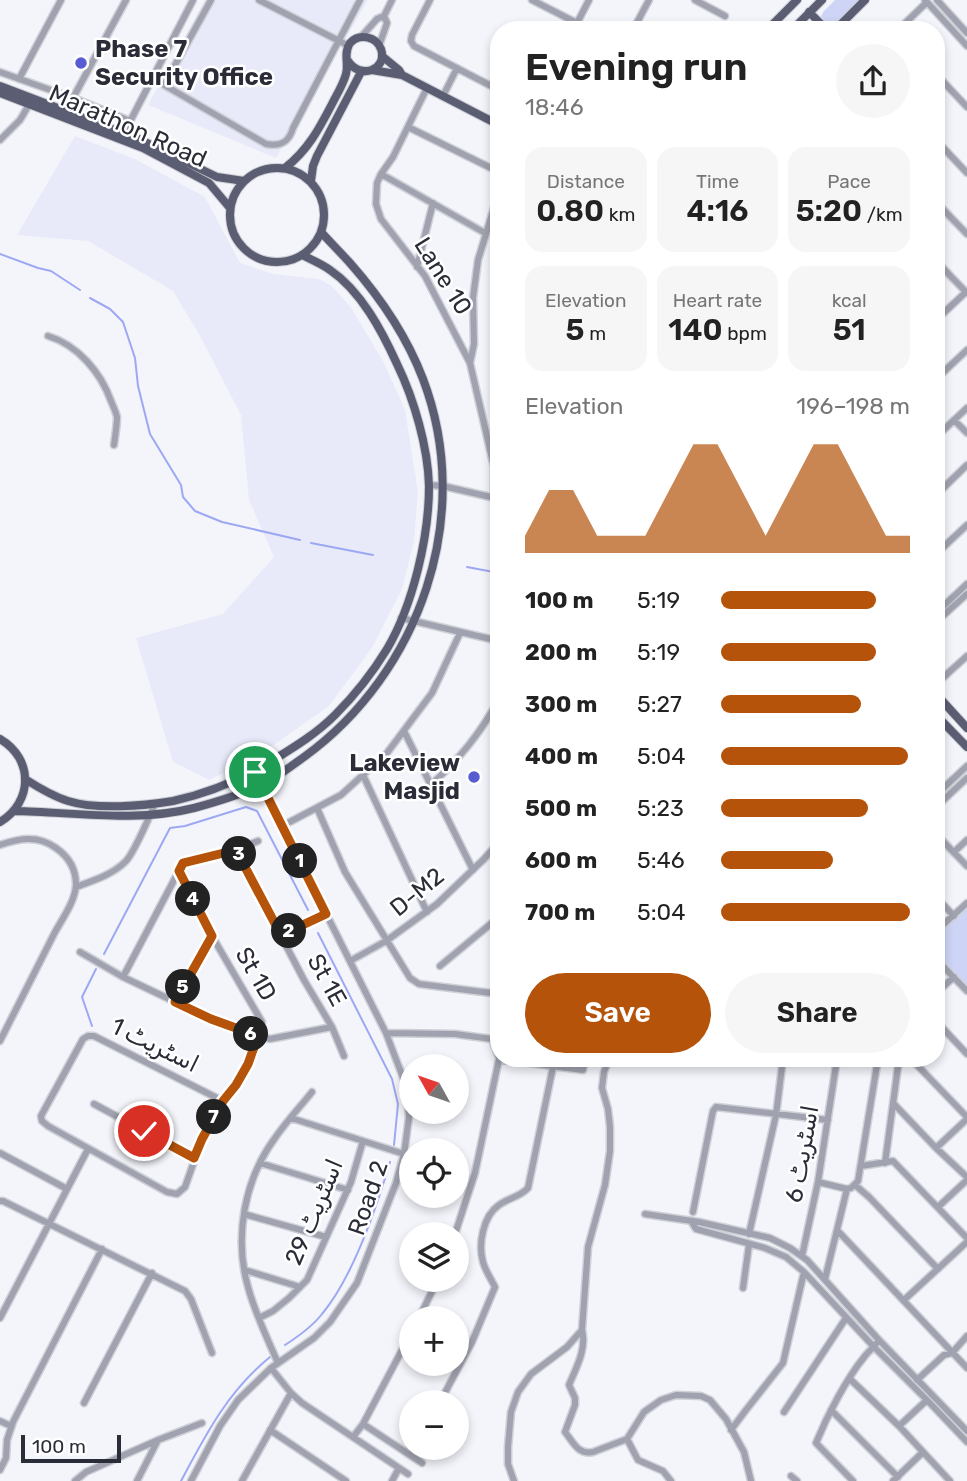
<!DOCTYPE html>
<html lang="en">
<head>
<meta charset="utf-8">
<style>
	:root { --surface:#fff; --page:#f6f6f6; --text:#222; --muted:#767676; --accent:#b45309 }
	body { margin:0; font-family:Rubik,"Noto Sans Arabic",sans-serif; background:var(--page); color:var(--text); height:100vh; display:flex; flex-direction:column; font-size:26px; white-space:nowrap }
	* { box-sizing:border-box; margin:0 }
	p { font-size:23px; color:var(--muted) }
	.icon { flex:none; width:38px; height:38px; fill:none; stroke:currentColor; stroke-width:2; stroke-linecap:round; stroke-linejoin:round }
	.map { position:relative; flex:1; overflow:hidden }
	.panel { position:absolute; left:490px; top:21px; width:455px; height:1046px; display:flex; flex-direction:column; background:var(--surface); border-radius:28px; box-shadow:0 4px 10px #0003 }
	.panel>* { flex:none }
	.needle { width:46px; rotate:310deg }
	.tools { position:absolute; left:399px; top:1054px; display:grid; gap:14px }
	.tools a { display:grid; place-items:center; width:70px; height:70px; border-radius:50%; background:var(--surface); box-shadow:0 4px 10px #0003; font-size:35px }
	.scale { position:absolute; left:21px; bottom:18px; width:100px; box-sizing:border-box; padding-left:7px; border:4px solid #2a2c37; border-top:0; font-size:19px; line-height:24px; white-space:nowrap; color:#2a2c37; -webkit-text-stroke:5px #fff; paint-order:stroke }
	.pin { position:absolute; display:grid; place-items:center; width:60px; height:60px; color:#fff; margin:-30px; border:4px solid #fff; border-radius:50%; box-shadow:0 2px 7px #0007 }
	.km { position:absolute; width:35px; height:35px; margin:-18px; border-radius:50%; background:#222; color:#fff; font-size:19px; line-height:35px; text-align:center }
	.round { display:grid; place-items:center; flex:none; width:74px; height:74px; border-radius:37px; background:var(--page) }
	.head { display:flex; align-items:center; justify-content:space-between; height:119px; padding:0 35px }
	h1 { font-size:38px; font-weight:600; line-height:52px }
	.metrics { display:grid; grid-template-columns:repeat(3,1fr); gap:10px; height:119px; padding:7px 35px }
	.metrics div { display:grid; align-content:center; border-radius:18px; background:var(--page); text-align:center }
	.metrics b { font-size:30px; font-weight:600 }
	.metrics small { font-size:19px; font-weight:400 }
	.metrics p { font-size:19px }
	.chart { height:196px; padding:14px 35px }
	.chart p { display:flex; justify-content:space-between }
	.chart svg { width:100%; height:126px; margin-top:7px; fill:var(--accent); opacity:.7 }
	.action { display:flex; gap:14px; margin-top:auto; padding:14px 35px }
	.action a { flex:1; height:80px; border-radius:42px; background:var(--accent); color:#fff; font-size:28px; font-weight:600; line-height:80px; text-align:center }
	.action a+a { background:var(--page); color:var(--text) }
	ul { padding:0 35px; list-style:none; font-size:23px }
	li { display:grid; grid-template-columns:112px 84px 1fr; align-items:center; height:52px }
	li i { height:18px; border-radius:9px; background:var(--accent) }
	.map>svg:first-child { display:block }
	.built { fill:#e8eaf9 }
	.green { fill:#ced4f6 }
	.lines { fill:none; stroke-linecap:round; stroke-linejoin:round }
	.stream { stroke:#9da8f3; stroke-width:2 }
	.minor-casing { stroke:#d0d1d8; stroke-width:9 }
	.major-casing { stroke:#d0d1d8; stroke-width:10 }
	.minor { stroke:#a0a3af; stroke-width:6 }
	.major { stroke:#5b5e73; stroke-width:8 }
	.route-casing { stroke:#fff; stroke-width:14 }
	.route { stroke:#b45309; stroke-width:9 }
	.poi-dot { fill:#585cd3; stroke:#fff; stroke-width:2.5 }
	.labels { text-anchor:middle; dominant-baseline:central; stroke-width:5; stroke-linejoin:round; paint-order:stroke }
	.poi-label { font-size:24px; font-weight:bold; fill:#2a2c37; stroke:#fff; text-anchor:start }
	.street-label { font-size:24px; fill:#2a2c37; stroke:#fff }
</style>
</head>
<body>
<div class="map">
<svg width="967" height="1481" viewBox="0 0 967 1481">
	<rect width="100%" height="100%" fill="#f4f5fb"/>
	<path class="built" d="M205,0H368L276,158L148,105Z
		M75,136L135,159L205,197L240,263L273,274L319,279L332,286L352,309L384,363L405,410L418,492L414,541L402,589L372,648L328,707L259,755L209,780L173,762L136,638L223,614L274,557L249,500L241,415L199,334L173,291L88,241L17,235Z"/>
	<path class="green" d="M835,0H862L834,28L827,25L821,16L824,11Z
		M967,907V990L936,956V935Z"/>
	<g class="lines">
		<path class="stream" d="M0,254L38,268L51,271L80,290
			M90,298L110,309L123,322L135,358L138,386L150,434L181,485L183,497L195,511L222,522L300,540
			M311,543L373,555
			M467,567L499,573
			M318,933L392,1079L398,1104L394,1145
			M104,954L170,828L185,826L246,807L257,811L308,910
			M92,1026L82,997L96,969
			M285,1345C299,1336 312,1327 322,1314C353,1277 376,1209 390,1162
			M181,1481C206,1434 228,1391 270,1357"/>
		<g class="minor-casing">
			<path id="minor" d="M211,0L164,85L266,144C281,147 289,142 293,128L360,0
				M259,0L349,46
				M430,0L412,35L411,41L414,46L499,90
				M532,0L577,23L589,0
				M695,0L725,16
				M925,0L967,46
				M937,0L967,33
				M384,16L392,0
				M633,30L649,0
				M898,30L927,2
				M361,37L377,19L384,16
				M379,46L387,23L384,16
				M0,72L73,98L130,121
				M936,74L967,107
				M19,79L61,0
				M427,88L393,157L381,174L377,183L376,204L381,219L425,276L470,363L494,467V497
				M443,96L457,68
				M73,98L126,0
				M408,127L499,172
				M124,133L193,0
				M0,140L20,120L30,103
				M936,140L967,173
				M381,174L485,233
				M936,202L967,234
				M936,261L967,293
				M417,267L433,203
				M936,320L966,292
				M48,336C78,345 101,373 111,401C113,406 116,412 117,417C117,426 115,436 114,445
				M470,363L474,344L473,298L478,260L499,191
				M936,379L967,350
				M954,420L967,433
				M936,437L967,408
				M429,485L443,486L499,499
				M936,495L967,465
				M936,554L967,525
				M936,613L967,584
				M401,618L499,641
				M936,622L967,594
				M936,684L967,656
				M404,731L473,870
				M363,775L427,912
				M431,785C460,758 480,734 499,699
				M936,795L967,766
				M936,807L967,778
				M317,808L345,872L410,978L419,984L499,994
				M282,826L341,795L387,753L432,693L460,633
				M936,834L967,866
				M0,845C20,838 38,835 56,848C69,857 76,869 76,885C75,902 62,919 54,934C36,969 18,1005 0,1041
				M236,850L304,980L332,1027L344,1056
				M954,852L967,840
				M179,871L212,936L262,1022
				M76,887C92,881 112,875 125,862C134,854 149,817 155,804
				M936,897L954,916
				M936,931L967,903
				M281,935L326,913
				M80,952L123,977L211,1019L244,1032L270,1039L332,1027
				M936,959L967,991
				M350,961L386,941L437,904L484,859L499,842
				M440,966L499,917
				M123,977L183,863L236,850L258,841
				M936,993L954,977
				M175,1001L212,936
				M936,1021L967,1054
				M386,1033L455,1034L499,1040
				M492,1039L499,1058
				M499,1059L583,1070L585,1059
				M916,1064L967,1117
				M223,1101L94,1036H88L83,1039L41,1116L42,1121L48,1126L167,1192L177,1194L185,1187L202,1139L223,1101L235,1085L248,1064L258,1036
				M94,1104L194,1158
				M894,1104L936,1148L967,1177
				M291,1118L404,1154
				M936,1148L967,1119
				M0,1153L67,1189
				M260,1163L348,1190
				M885,1163L899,1059
				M861,1166L893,1161L967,1238
				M818,1182L847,1189L851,1188L858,1181L878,1059
				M855,1185L869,1197L938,1269
				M0,1201H3L185,1291L191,1299L212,1353
				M938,1207L967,1180
				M693,1212L713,1111L716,1107L828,1120
				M244,1214L326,1237
				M645,1214L699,1222L770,1238L790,1248L807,1260L879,1340L967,1431
				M691,1221L696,1229L765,1248L786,1257L804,1272L874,1347L927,1400L967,1442
				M837,1230L967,1368
				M455,1234L475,1173L499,1059
				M749,1234L776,1115L783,1059
				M802,1256L818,1182L837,1059
				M245,1270L300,1287
				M825,1279L847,1189
				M743,1288L749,1245
				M904,1300L967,1242
				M0,1318L88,1149
				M259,1318L273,1311L289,1298L307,1280L351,1182L363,1141
				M419,1318L438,1279
				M582,1330C587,1349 576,1368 569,1385L575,1398V1405L565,1432C573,1442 578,1455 593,1452L627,1439L644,1412L661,1400L676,1395L701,1396L710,1400L726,1419L744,1452L751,1481
				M278,1363C267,1338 255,1313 248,1287C234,1237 244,1180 275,1138C286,1122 300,1107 312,1092
				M271,1368L291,1393L302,1403L408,1474
				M850,1379L899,1426L950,1481
				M917,1380L944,1355L952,1353L967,1336
				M440,1402L472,1342L495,1287C491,1279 485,1270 483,1262C478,1244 483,1216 499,1205C508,1198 520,1197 528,1188L553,1067
				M84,1403L152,1273
				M831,1410L898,1477
				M784,1412L846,1318
				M0,1421L11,1426
				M363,1424L422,1463
				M899,1426L927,1400
				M270,1430L346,1481
				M731,1430L746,1410L783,1363L804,1272
				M353,1437L363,1424L411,1333
				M627,1439L638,1460L663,1471L671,1481
				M0,1470L6,1458L7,1440L13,1422L102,1249
				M791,1476L797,1481
				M75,1481L86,1472L158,1440L202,1423
				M137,1481L158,1440
				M191,1481L220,1426L238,1400L271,1368L314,1338L330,1322L357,1283L396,1183L404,1154L409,1117L407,1088L386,1033L255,772
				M242,1481L291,1393
				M392,1481L399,1468
				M514,1481L508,1464V1447L511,1412L518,1392L531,1374L567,1347L582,1330L588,1247L605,1185L610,1151V1127L608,1109L602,1088L604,1072L609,1059
				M853,1481L816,1443C827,1416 846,1379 865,1356C868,1352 873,1348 876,1344
				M893,1481L923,1452"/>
		</g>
		<g class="major-casing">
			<path id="major" d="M809,12L827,30
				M767,30L797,0
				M792,30L822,0
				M835,30L865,0
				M382,56L399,70L402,75L499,125
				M372,70L402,75
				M0,86L139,139L217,177L244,181
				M0,93L143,148L209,183L230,208
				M230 215a47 47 0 1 1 94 0a47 47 0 1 1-94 0Z
				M285,168C308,150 319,129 332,104C337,94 343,85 346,74C349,64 343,53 350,43C359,33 376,36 381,49C388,70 360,80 348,61
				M311,181L313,166L317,156L361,72
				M936,694L967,728
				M936,715L967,747
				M0,739C34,759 33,802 0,822
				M25,779C39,788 52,796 68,801C97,810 143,806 173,801C210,793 243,779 275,759C296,746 317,733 335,715C354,696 373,672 387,649C413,605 429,537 429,486C428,447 414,399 397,364C382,331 361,291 330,270C322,264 312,260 302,255
				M14,811C74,812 135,823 194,808C216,802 239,795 259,786C275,779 290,767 304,757C420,673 475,516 423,379C407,337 380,297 350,263C340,252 330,242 321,232"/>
		</g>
		<use href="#minor" class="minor"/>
		<use href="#major" class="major"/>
	</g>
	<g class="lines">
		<g class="route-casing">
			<path id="route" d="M144,1131L194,1158L202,1139L223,1101L236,1085L248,1064L258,1036L211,1019L175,1002L212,936L179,871L183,863L236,850L281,935L326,914L255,772"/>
		</g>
		<use href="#route" class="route"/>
	</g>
	<g class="poi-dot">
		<circle cx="81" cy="63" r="7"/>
		<circle cx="474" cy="777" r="7"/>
	</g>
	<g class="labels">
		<g class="poi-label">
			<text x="95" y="49">Phase 7<tspan x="95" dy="28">Security Office</tspan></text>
			<text x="460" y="763" text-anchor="end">Lakeview<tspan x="460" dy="28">Masjid</tspan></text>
		</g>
		<g class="street-label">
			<text transform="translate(128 126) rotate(24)">Marathon Road</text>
			<text transform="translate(443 276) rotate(58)">Lane 10</text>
			<text transform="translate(417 892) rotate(-39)">D-M2</text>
			<text transform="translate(256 974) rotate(60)">St 1D</text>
			<text transform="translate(327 980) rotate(61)">St 1E</text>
			<text transform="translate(155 1045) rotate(26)">اسٹریٹ 1</text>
			<text transform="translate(802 1154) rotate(-80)">اسٹریٹ 6</text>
			<text transform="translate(368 1198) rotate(-71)">Road 2</text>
			<text transform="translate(314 1212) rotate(-67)">اسٹریٹ 29</text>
		</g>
	</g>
</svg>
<div class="tools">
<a><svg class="needle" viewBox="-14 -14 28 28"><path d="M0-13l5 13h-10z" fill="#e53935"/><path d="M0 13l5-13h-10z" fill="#767676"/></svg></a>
<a><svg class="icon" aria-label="locate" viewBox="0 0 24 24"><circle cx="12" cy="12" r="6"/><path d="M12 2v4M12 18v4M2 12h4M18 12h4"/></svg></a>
<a><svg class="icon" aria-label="layers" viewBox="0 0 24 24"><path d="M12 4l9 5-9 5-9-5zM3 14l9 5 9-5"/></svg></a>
<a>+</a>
<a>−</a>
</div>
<div class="scale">100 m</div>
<div class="pin" style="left:255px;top:772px;background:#1e9e55"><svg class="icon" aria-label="arrive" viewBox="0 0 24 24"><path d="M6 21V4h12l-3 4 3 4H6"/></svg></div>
<div class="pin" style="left:144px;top:1131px;background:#d93025"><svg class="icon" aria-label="check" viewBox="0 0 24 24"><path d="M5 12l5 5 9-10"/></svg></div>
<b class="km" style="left:300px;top:861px">1</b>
<b class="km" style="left:289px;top:931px">2</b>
<b class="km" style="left:239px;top:854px">3</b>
<b class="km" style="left:193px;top:899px">4</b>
<b class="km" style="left:183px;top:987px">5</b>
<b class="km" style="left:251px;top:1034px">6</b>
<b class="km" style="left:214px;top:1117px">7</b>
<section class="panel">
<div class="head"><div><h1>Evening run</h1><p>18:46</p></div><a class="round"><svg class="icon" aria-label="share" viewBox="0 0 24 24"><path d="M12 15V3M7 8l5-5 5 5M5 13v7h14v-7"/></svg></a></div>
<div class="metrics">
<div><p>Distance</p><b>0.80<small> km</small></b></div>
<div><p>Time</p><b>4:16</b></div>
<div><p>Pace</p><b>5:20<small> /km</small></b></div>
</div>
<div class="metrics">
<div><p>Elevation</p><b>5<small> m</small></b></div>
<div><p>Heart rate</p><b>140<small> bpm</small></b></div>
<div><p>kcal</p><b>51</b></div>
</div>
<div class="chart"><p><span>Elevation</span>196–198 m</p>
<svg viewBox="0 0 160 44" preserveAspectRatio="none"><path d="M0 44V38L10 22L20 22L30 38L40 38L50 38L60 22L70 6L80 6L90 22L100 38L110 22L120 6L130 6L140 22L150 38L160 38V44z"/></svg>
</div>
<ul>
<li><b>100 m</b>5:19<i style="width:82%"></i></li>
<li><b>200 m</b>5:19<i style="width:82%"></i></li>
<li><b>300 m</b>5:27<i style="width:74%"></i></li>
<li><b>400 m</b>5:04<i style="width:99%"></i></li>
<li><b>500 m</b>5:23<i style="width:78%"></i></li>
<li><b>600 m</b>5:46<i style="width:59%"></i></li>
<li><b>700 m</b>5:04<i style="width:100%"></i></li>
</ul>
<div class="action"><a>Save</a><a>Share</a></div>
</section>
</div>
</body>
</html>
